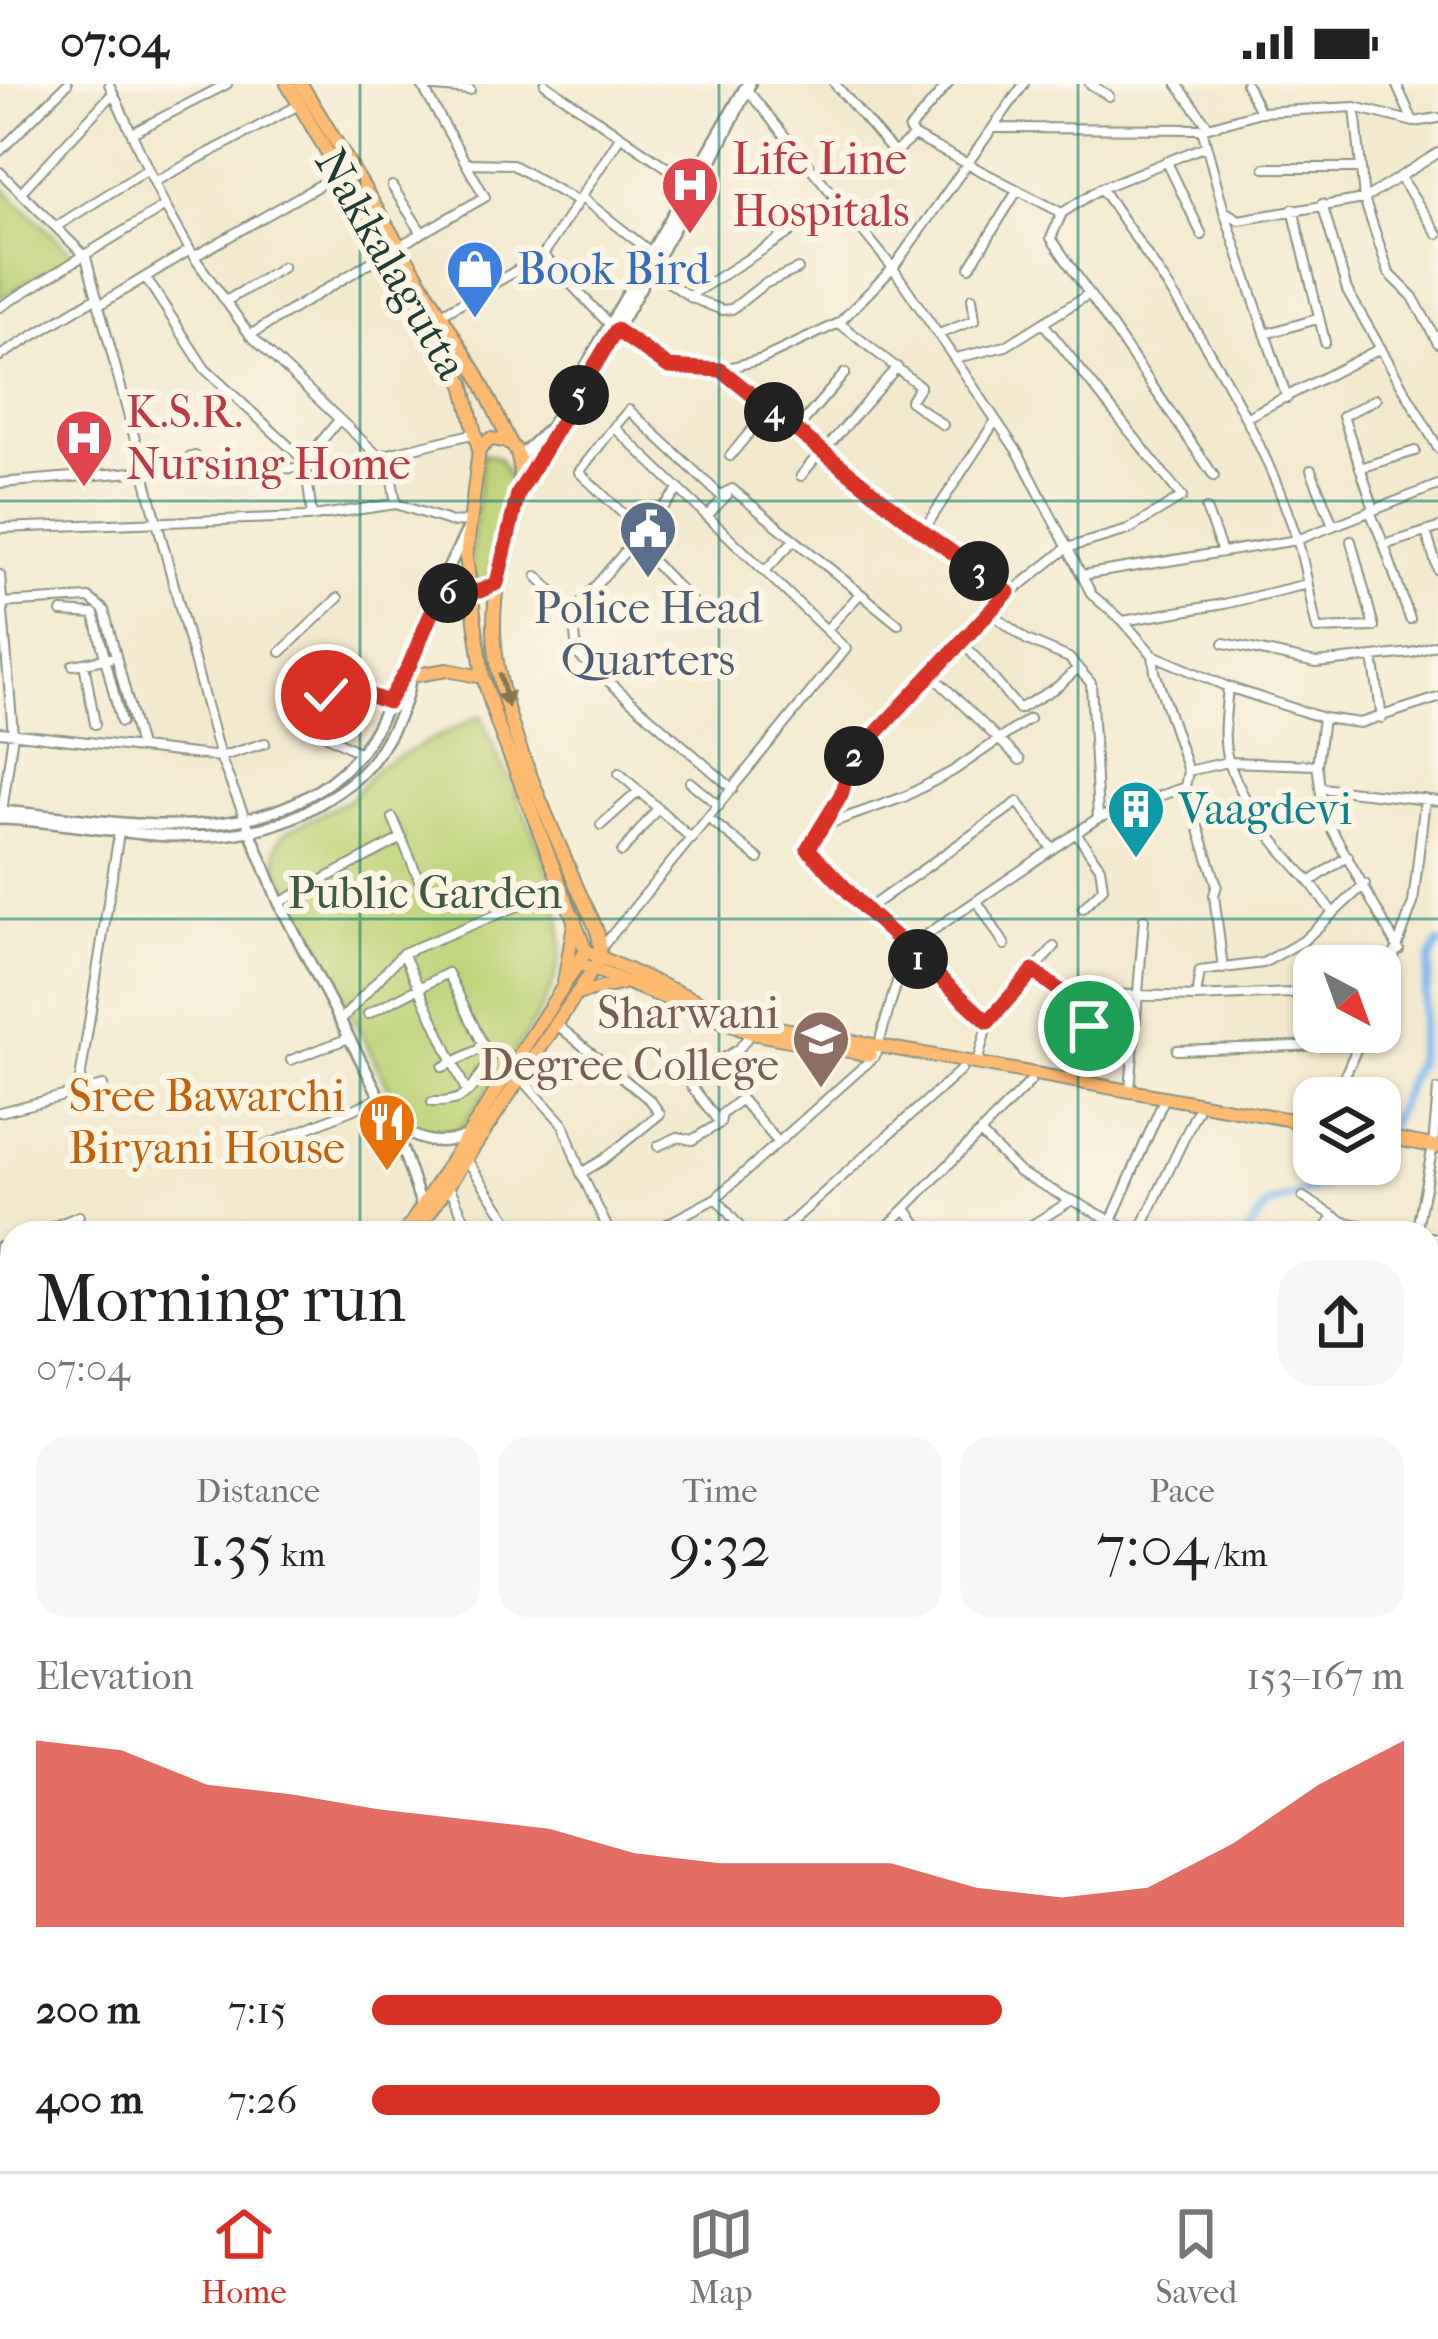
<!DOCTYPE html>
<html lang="en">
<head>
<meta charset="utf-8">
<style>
	:root { --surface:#fff; --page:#f6f6f6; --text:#222; --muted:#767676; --line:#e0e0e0; --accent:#d93025 }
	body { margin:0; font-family:"IM FELL French Canon",serif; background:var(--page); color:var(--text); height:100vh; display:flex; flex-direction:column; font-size:45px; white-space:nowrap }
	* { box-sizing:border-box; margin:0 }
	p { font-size:39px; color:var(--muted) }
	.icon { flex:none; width:66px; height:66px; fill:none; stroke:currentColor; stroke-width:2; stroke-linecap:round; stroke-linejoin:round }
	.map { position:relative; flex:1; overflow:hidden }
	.panel { position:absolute; left:0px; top:1137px; width:1440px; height:951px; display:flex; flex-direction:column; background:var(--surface); border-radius:36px 36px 0 0; box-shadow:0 3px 9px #0004 }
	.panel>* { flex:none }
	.needle { width:78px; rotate:139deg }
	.tools { position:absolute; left:1293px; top:861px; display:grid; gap:24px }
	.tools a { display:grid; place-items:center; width:108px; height:108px; border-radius:24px; background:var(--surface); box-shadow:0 3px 9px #0004; font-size:60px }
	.pin { position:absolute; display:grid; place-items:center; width:102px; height:102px; color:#fff; margin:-51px; border:6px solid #fff; border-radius:50%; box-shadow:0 3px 12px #0007 }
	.km { position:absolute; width:60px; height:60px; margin:-30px; border-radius:50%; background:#222; color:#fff; font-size:33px; line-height:60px; text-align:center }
	.round { display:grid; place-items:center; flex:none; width:126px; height:126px; border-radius:36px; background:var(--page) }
	.head { display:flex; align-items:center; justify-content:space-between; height:204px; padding:0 36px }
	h1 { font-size:66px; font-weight:600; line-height:90px }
	.metrics { display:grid; grid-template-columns:repeat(3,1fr); gap:18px; height:204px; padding:12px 36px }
	.metrics div { display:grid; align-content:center; border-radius:30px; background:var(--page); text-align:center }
	.metrics b { font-size:60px; font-weight:600 }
	.metrics small { font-size:33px; font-weight:400 }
	.metrics p { font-size:33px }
	.chart { height:336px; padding:24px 36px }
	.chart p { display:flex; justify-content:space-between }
	.chart svg { width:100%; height:216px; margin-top:12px; fill:var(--accent); opacity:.7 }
	ul { padding:0 36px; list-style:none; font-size:39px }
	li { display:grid; grid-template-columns:192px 144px 1fr; align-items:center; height:90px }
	li i { height:30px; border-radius:15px; background:var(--accent) }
	.status { display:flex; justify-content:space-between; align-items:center; height:84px; padding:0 60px; background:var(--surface); direction:ltr }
	.status svg { height:33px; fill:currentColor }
	.menu { display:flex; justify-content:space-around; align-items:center; height:168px; border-top:3px solid var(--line); background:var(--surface); font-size:33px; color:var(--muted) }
	.menu a { display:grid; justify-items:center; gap:6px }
	.menu .current { color:var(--accent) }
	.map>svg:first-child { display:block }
	.green { fill:#bbd175; stroke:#6d8754; stroke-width:3 }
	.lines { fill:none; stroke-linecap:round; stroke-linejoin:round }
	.canal { stroke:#7db7ee; stroke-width:9 }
	.minor-casing { stroke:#899382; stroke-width:12 }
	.tertiary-casing { stroke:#899382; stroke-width:14 }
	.primary-casing { stroke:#899382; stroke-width:16 }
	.trunk-casing { stroke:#899382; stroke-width:16 }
	.minor { stroke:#fff; stroke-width:8 }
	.tertiary { stroke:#fff; stroke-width:9 }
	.primary { stroke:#ffbb71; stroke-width:12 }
	.trunk { stroke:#ffbb71; stroke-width:12 }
	.oneway { fill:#84764f }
	.route-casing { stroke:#fff; stroke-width:24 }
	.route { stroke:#d93025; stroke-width:15 }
	.grid { fill:none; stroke:#0f766e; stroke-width:3; stroke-opacity:0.55 }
	.labels { text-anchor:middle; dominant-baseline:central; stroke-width:12; stroke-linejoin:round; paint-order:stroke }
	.health-label { font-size:45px; fill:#be3a42; stroke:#fcf5e5; text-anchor:start }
	.street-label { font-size:45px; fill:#1f3d34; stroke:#fcf5e5 }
	.shop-label { font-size:45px; fill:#366cbe; stroke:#fcf5e5; text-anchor:start }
	.service-label { font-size:45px; fill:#4e5e75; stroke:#fcf5e5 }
	.culture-label { font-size:45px; fill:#0d838f; stroke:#fcf5e5; text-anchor:start }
	.park-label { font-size:45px; fill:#3e5b41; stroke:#fcf5e5 }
	.education-label { font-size:45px; fill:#785e54; stroke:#fcf5e5; text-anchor:end }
	.food-label { font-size:45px; fill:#c56008; stroke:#fcf5e5; text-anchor:end }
</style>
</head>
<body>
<div class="status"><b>07:04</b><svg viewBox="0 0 49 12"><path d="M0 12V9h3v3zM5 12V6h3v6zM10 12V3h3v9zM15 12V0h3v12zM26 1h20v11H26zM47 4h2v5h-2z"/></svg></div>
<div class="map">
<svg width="1438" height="2087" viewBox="0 0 1438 2087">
	<rect width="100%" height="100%" fill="#fcf5e5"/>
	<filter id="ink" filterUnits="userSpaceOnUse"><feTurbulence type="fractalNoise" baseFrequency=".00833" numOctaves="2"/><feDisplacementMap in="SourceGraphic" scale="24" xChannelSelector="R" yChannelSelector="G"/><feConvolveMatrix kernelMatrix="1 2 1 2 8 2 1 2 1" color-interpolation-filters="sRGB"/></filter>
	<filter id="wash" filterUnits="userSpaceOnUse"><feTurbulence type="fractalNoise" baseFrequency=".004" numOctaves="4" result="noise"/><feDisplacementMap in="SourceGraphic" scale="48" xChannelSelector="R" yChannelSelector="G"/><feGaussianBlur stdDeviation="2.7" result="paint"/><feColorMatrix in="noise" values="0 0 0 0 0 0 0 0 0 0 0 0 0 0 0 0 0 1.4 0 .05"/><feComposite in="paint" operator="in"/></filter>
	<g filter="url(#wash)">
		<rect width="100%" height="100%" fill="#f3e9cf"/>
		<path class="green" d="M0,101L74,171L0,214Z
			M483,369L499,374L510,395L509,411L489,489L484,500L476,503L469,486Z
			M481,631C508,712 588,817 552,902C537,940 492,1000 467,1035C451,1059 423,1053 404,1034L277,784L276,764L284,749L350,715L378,683Z"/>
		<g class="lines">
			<path class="canal" d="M1380,1065L1417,978L1430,875L1438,860
				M1247,1149L1267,1122L1318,1104L1368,1080
				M974,2087L978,2076"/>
		</g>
	</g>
	<g filter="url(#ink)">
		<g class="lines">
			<g class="minor-casing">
				<path id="minor" d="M109,0L165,122L194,173L250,251L390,383L396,420L452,438L469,437
					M545,0L691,100
					M835,0L894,69L914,52
					M948,0L909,46L914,52L1062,129
					M1090,0L1109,12
					M1177,0L1208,42
					M1246,0L1260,28
					M1396,0L1413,37
					M423,2L470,6
					M748,7L893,184L1019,370L1092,511L1123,537L1224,520L1307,500
					M1355,23L1364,115L1389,189L1413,213L1438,259
					M996,44L1202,45L1260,28L1355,23L1414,38L1438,34
					M1202,45L1224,127L1287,314
					M132,49L227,0
					M1206,62L1101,104L1062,129L1051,154L1214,392
					M0,67L67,0
					M1167,78L1202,151
					M467,79L511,80L578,118
					M1265,84H1361
					M0,88L86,173L220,673L246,736
					M1401,95L1438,150
					M154,98L299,21
					M392,102L422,149
					M1101,104C1177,214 1255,326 1297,455C1306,484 1310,515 1317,545L1374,543L1351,457
					M21,108L113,9
					M582,114L652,169
					M1322,120L1347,206L1438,364
					M1293,125L1325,258
					M1224,127L1239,136L1364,115L1438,69
					M57,142L148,85
					M399,162L485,113L421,0
					M195,172L339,90
					M970,183L1017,107
					M649,185L689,212L786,151L837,113
					M146,194L205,285L305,377
					M690,213L722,226L732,225L764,200L798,185
					M226,217L283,183
					M99,221L190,166
					M0,223L165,122
					M442,230L543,171
					M839,239L920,302L910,317L943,341
					M610,241L543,171L620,53
					M616,246L669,283L713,288L762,275L839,239L893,184L1024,0
					M939,250L975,236L972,214
					M1265,250L1317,235
					M250,251L386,169
					M0,272L97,213
					M956,274L1006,262L1089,210
					M722,287L923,447L1008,508
					M1247,333L1381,264
					M614,343L629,326L720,411L732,405L898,540
					M796,346L845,289
					M823,368L897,283
					M380,372L476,349
					M730,372L769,325
					M1360,384L1415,367
					M1311,386L1333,441
					M801,392L821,367
					M0,399L145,387L195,372L209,386L304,384
					M1206,425L1222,468
					M1374,425L1343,332L1376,315
					M1370,427L1384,461
					M312,432L305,377L338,337
					M707,432L727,411
					M0,444L307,433L396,420
					M923,447L996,336
					M1426,448L1438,486
					M632,456L711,537
					M765,487L794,456
					M0,491L13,650L2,728
					M1082,491L1297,456L1438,401
					M537,492L573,528L577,570L733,705
					M0,519L89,514L104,526L140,663
					M988,527L1027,556L1069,574L1091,599L1098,734
					M62,528L94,530L121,638
					M573,528L679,405
					M1410,535L1384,461L1438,444
					M1123,537L1153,571L1228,603L1323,634L1360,639L1438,614
					M826,546L860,510
					M961,556L1019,625L1057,603L1078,584
					M1224,559L1316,579L1411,569L1438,560
					M281,568L338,514
					M1153,571L1155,588L1188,687
					M1373,573L1382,634
					M84,579L95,640
					M73,581L110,574
					M931,590L1020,676
					M1228,603C1226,627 1221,656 1229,679C1245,724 1278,764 1310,798L1348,772
					M1323,634L1317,681L1324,732L1399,866
					M0,648L220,673L265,659
					M360,669L314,645L311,638C316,620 326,611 341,601L388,618
					M619,689L692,755
					M690,698L719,722
					M1321,704L1438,717
					M393,734L427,814
					M708,734L759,775
					M601,741L639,707
					M825,741L904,713L953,687L1029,635
					M1076,749L1100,783L1103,804L1083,824
					M622,768L658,724
					M1310,798L1333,829
					M977,817L1005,861
					M279,819L402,754
					M866,826L1018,718L1052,765
					M602,863L846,565L614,343L579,388L640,446
					M403,869L467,1009
					M1223,885L1214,811L1217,801L1185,703L1188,687L1228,678L1317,681
					M1033,887L1058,908L1075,913L1106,910L1196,913L1314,908
					M1090,911L1086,935L1089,942H1135
					M1380,911L1413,819L1425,715
					M1196,913L1200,887L1263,879L1303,857L1365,800
					M368,930L448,889L490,975C471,1004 470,1019 432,1018
					M340,937L403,869L530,817
					M988,938L866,826L808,765L841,711L851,676L988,527L1067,464L1128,446L1182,413L1043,239
					M556,940L651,1017L660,1030L603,1076L581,1089
					M1177,966L1359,960
					M291,976L349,954
					M977,979L988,938L1054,863
					M443,983L484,963
					M519,992L563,1040L581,1089L610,1149
					M1130,1007L1144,835
					M78,1008L119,749
					M1335,1014L1364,948
					M0,1028L103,1002
					M719,1038L687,996L739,965L751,949
					M981,1050L1019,1088L1070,1116
					M658,1062L678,1053L692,1056L720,1039L722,1030L741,1015L778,1058
					M260,1064L380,1014
					M467,1076L516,1149
					M448,1100L471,1149
					M1303,1113L1344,1138L1401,1149
					M716,1114L875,972L907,864L1098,734L1185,703
					M906,1125L924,1149
					M1111,1137L1162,1020
					M38,1149L79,1132
					M650,1149L716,1114L745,1149
					M779,1149L961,986
					M881,1149L1030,998
					M1019,1149L1072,1116L1135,1149
					M1139,1149L1197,1027
					M1323,1149L1334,1132
					M1416,1149L1433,1062L1438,1006
					M1428,1153L1438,1154
					M1,1165L12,1160
					M1428,1200L1438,1202
					M1428,1272L1437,1274
					M1428,1362L1438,1364
					M1428,1491L1438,1487
					M0,1568L12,1566
					M1438,1583V1608
					M0,1636L12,1634
					M1428,1644L1438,1641
					M1428,1673L1438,1669
					M1428,1717L1438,1711
					M0,1783L12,1781
					M1428,1790L1438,1783
					M1428,1823L1438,1835
					M1428,1886L1438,1900
					M0,1892L12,1888
					M1428,1952L1438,1999
					M0,1968L12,1959
					M0,2002L11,2016
					M126,2076L132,2087
					M196,2076L201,2087
					M299,2076L305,2087
					M403,2076L410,2087
					M537,2076L553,2087
					M654,2076L676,2087
					M1008,2076L1010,2087
					M1050,2076L1053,2087
					M1099,2076L1103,2087
					M1140,2076L1144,2087
					M1183,2076L1188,2087
					M1331,2076L1334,2087
					M1406,2076L1409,2087
					M0,2080L7,2087
					M149,2087L155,2076
					M363,2087L382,2076
					M464,2087L479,2076
					M566,2087L572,2076
					M731,2087H739
					M935,2087L936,2076
					M1247,2087L1260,2081
					M1428,2087L1438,2070"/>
			</g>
			<g class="tertiary-casing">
				<path id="tertiary" d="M519,373L550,343L573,305L747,0
					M522,402L589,295L714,73L750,0
					M433,522L452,507L471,506
					M0,727C115,735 262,773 352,678C376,654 387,619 402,589L409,582L436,509L470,440
					M0,735C108,738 218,781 319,720C344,705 366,690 381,665C395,642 411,614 410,587
					M248,742L279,819L394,1040L422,1123
					M394,1040C418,1057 437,1063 466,1052
					M0,1163L12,1215"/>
			</g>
			<g class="primary-casing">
				<path id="primary" d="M287,0L463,299L479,366L466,473L483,593L497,639L586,867
					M301,0L477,290L511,360
					M480,365L490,355C503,356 515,358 518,373C525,397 513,421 508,444C499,481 491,525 495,562C502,639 545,725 574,796C583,821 603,846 600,873"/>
			</g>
			<g class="trunk-casing">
				<path id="trunk" d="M410,592L447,586L483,593
					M581,880L751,949L870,971
					M564,899L575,834
					M576,910L620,900
					M1380,1052L1438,1063
					M405,1149L586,867L702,919L762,941L1314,1040
					M416,1149L596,881
					M0,1398L12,1397
					M0,1408L12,1407"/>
			</g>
			<use href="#minor" class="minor"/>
			<use href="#tertiary" class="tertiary"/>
			<use href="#primary" class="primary"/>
			<use href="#trunk" class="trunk"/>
		</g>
		<defs><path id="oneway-solid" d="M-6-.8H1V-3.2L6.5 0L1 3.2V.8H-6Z" transform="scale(3)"/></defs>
		<use class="oneway" href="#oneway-solid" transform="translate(504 606) rotate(76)"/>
	</g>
	<g class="lines" filter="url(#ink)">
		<g class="route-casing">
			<path id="route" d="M326,611L341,601L388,618L409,582L436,518L452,507H480L497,499L518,410L616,246L669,283L721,286L922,447L1008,508L851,676L841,711L808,765L866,826L988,938L1033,887L1067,912L1090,911L1089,942"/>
		</g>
		<use href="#route" class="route"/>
	</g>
	<path class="grid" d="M360,0V1149M719,0V1149M1078,0V1149M0,417H1438M0,835H1438M0,1252H12M1428,1252H1438M0,1670H12M1428,1670H1438M360,2076V2087M719,2076V2087M1078,2076V2087"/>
	<defs>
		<g id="hospital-pin" transform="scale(3)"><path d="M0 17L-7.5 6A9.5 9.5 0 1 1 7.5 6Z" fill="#e0444e" stroke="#fcf5e5"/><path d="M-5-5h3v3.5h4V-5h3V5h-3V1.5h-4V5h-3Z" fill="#fff"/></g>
		<g id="shop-pin" transform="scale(3)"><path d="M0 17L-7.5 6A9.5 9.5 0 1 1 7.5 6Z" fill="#3f7fe0" stroke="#fcf5e5"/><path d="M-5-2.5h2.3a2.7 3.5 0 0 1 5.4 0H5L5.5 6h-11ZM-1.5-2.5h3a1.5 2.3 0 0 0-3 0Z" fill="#fff"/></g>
		<g id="civic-pin" transform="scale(3)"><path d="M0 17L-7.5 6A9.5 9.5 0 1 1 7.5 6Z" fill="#5c6f8a" stroke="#fcf5e5"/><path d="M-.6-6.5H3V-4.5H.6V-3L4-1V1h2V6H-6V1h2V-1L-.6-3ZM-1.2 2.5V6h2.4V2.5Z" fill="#fff"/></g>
		<g id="building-pin" transform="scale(3)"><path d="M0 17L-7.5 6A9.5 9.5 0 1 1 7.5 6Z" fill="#0f9aa8" stroke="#fcf5e5"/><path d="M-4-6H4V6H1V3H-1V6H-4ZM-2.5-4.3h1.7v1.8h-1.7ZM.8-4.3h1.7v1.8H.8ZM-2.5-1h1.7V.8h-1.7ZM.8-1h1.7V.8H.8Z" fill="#fff"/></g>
		<g id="university-pin" transform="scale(3)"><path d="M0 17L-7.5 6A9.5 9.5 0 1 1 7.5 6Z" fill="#8d6e63" stroke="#fcf5e5"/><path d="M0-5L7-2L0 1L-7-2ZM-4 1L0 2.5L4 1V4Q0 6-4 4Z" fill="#fff"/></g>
		<g id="restaurant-pin" transform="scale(3)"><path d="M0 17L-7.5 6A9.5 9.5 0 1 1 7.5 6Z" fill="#e8710a" stroke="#fcf5e5"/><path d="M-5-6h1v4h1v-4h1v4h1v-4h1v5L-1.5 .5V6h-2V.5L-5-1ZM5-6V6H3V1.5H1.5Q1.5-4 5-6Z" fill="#fff"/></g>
	</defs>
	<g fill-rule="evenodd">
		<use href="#hospital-pin" x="690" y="101"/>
		<use href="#shop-pin" x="475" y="185"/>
		<use href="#hospital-pin" x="84" y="354"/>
		<use href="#civic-pin" x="648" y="445"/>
		<use href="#building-pin" x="1136" y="725"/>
		<use href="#university-pin" x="821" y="955"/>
		<use href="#restaurant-pin" x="387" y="1038"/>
	</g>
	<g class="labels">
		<g class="health-label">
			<text x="732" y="75">Life Line<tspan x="732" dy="52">Hospitals</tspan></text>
			<text x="126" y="328">K.S.R.<tspan x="126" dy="52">Nursing Home</tspan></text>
		</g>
		<g class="street-label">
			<text transform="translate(391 180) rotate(60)">Nakkalagutta</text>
		</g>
		<g class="shop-label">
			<text x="517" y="185">Book Bird</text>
		</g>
		<g class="service-label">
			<text x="648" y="524">Police Head<tspan x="648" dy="52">Quarters</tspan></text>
		</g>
		<g class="culture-label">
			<text x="1178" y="725">Vaagdevi</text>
		</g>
		<g class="park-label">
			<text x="425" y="809">Public Garden</text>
		</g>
		<g class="education-label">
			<text x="779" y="929">Sharwani<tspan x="779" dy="52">Degree College</tspan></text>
		</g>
		<g class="food-label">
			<text x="345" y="1012">Sree Bawarchi<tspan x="345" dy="52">Biryani House</tspan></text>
		</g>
	</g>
</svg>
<div class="tools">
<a><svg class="needle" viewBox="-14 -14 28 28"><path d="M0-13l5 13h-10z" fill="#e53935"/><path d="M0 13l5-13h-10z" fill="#767676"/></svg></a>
<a><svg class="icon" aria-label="layers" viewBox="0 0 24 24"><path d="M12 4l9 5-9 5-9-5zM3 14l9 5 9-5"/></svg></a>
</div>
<div class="pin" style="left:1089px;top:942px;background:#1e9e55"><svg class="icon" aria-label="arrive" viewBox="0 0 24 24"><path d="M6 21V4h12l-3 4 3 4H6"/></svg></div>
<div class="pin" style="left:326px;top:611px;background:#d93025"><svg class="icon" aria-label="check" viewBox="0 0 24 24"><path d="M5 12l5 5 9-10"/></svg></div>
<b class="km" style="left:918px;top:875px">1</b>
<b class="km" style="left:854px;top:672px">2</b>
<b class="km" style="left:979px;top:487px">3</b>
<b class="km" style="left:774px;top:328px">4</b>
<b class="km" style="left:579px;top:311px">5</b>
<b class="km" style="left:448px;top:509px">6</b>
<section class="panel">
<div class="head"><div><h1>Morning run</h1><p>07:04</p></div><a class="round"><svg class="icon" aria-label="share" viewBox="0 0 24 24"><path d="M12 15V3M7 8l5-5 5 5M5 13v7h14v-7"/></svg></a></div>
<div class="metrics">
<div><p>Distance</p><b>1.35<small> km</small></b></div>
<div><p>Time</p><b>9:32</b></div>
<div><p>Pace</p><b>7:04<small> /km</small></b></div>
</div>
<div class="chart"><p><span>Elevation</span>153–167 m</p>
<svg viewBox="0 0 160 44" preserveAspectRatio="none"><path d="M0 44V6L10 8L20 15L30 17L40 20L50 22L60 24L70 29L80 31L90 31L100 31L110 36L120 38L130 36L140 27L150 15L160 6V44z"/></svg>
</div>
<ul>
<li><b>200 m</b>7:15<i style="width:61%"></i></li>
<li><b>400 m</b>7:26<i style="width:55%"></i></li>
</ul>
</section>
</div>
<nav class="menu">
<a class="current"><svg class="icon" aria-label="home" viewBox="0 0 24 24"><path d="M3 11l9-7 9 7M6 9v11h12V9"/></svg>Home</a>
<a><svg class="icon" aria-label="map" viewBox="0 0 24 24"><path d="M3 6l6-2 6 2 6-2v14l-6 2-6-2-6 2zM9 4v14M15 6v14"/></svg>Map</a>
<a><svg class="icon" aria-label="saved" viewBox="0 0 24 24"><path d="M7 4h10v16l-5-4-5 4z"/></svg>Saved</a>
</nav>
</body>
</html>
